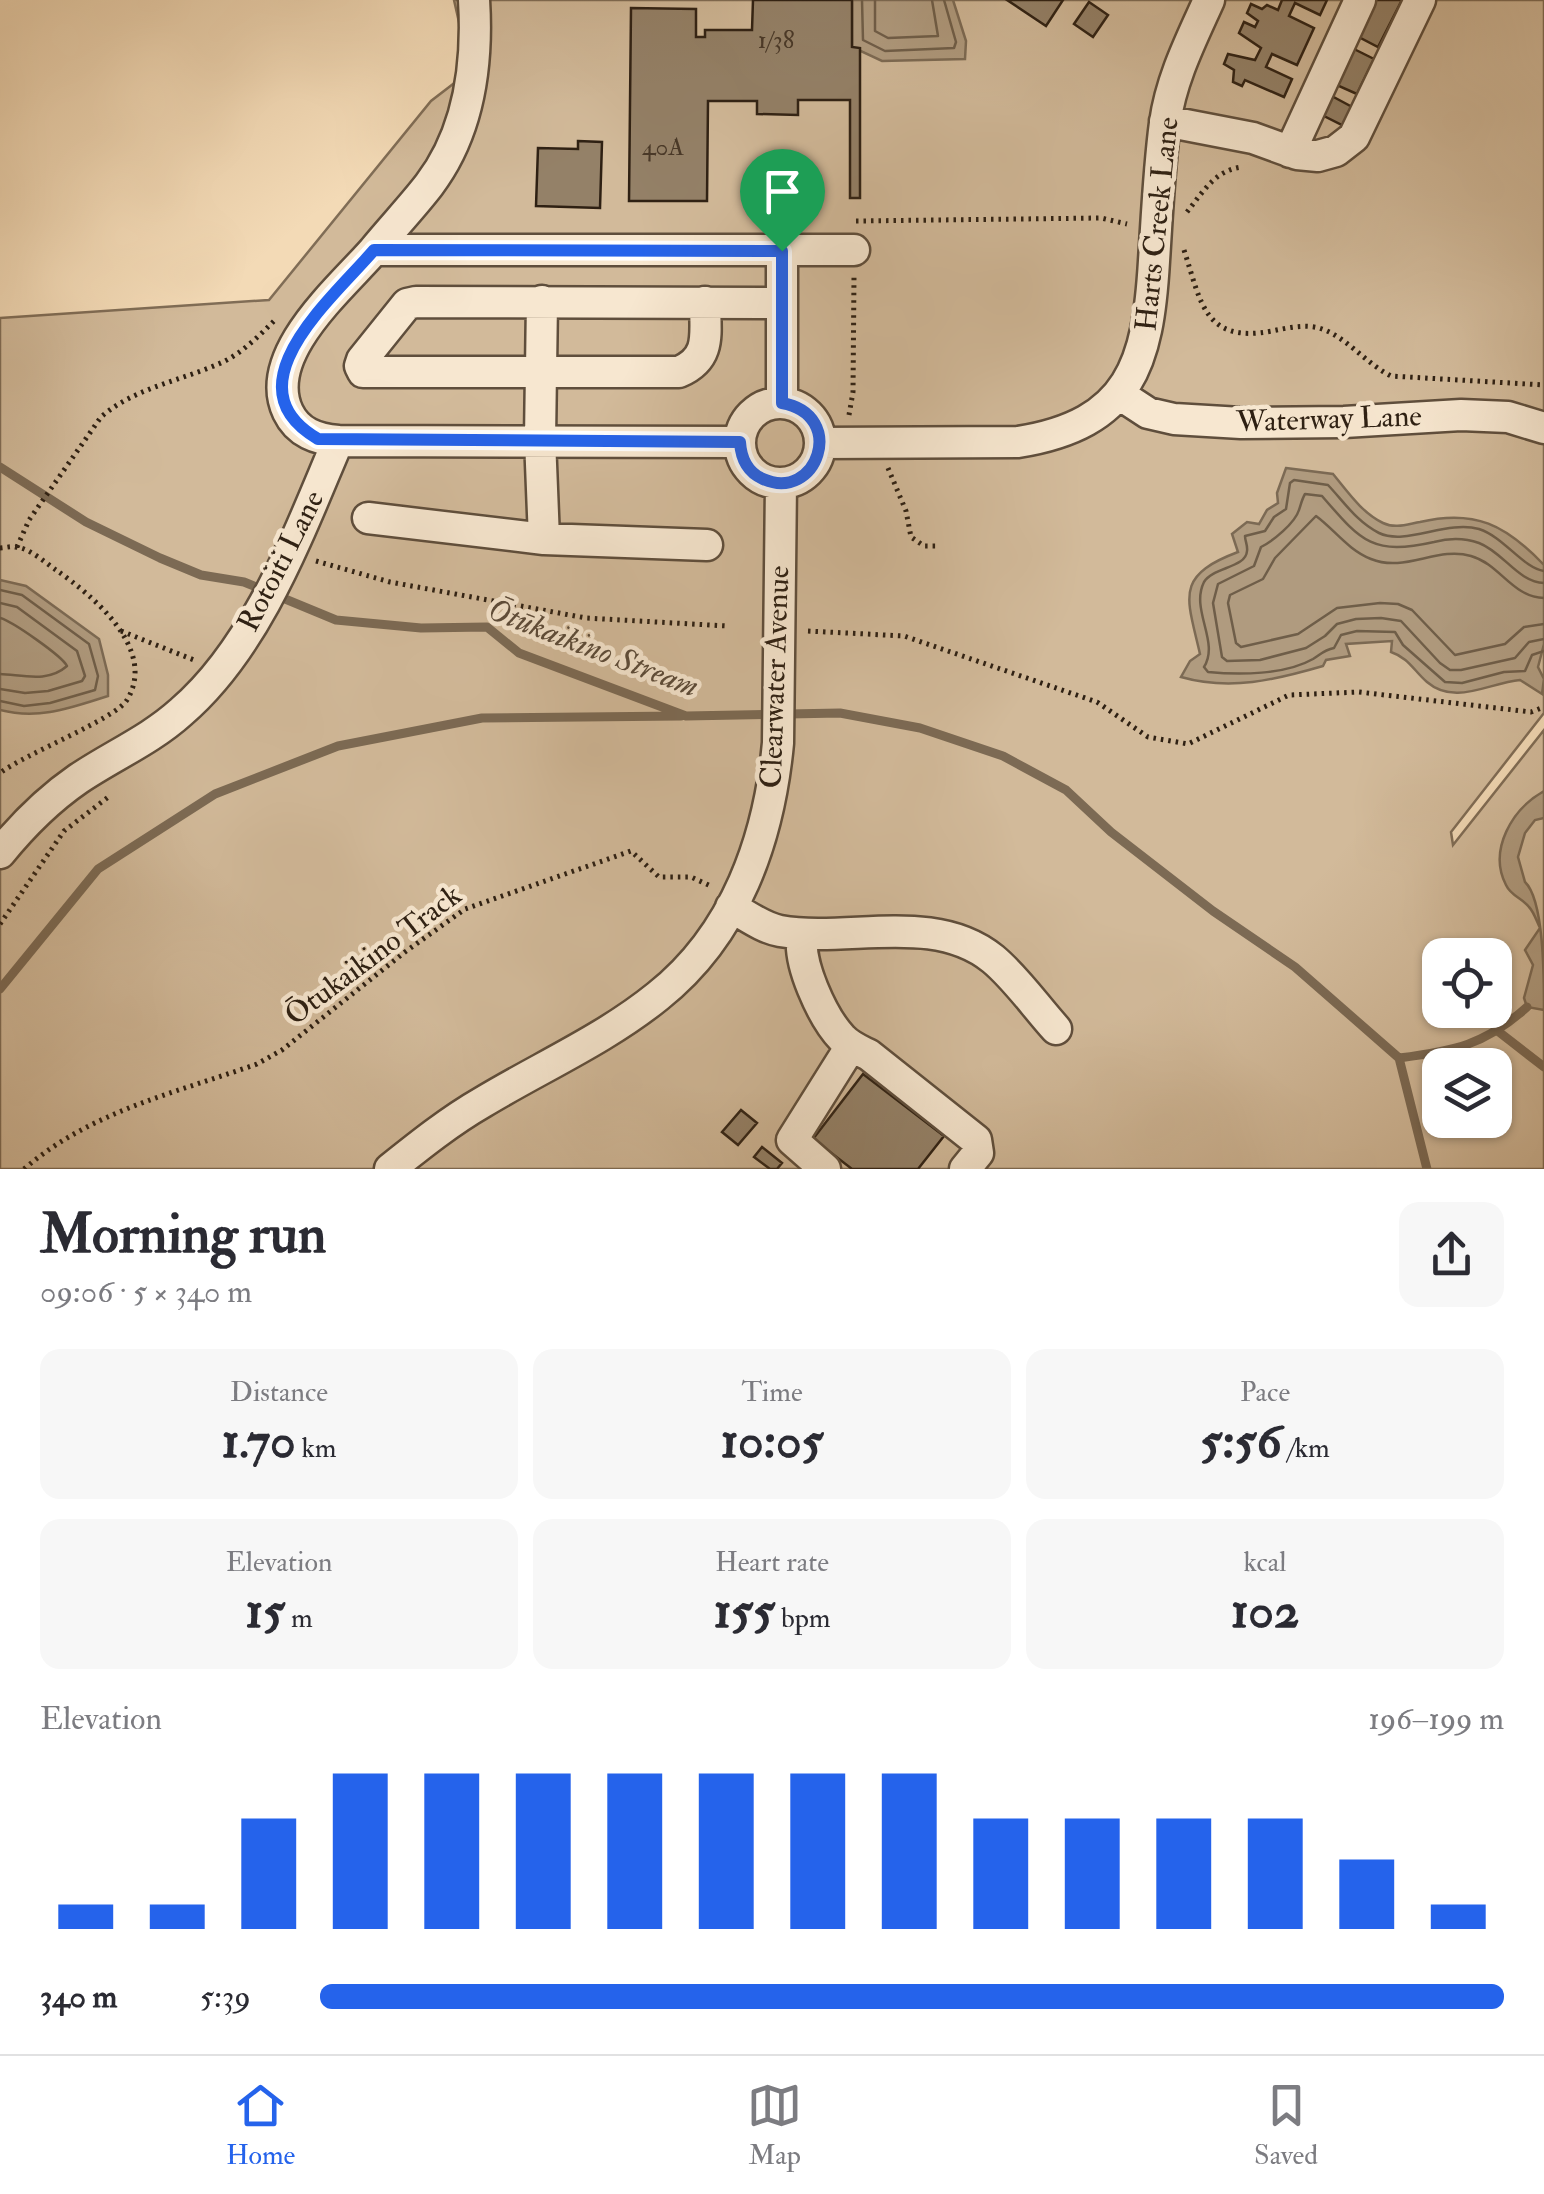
<!DOCTYPE html>
<html lang="en">
<head>
<meta charset="utf-8">
<style>
	:root { --surface:#fff; --page:#f7f7f7; --text:#2b2b33; --muted:#7c7c81; --line:#e1e1e2; --accent:#2563eb }
	body { margin:0; font-family:"IM FELL Double Pica",serif; background:var(--page); color:var(--text); height:100vh; display:flex; flex-direction:column; font-size:38px; white-space:nowrap }
	* { box-sizing:border-box; margin:0 }
	p { font-size:32px; color:var(--muted) }
	.icon { flex:none; width:55px; height:55px; fill:none; stroke:currentColor; stroke-width:2; stroke-linecap:round; stroke-linejoin:round }
	.map { position:relative; height:1169px; overflow:hidden }
	.panel { display:flex; flex-direction:column; background:var(--surface); flex:1 }
	.panel>* { flex:none }
	.buttons { position:absolute; left:1422px; top:938px; display:grid; gap:20px }
	.buttons a { display:grid; place-items:center; width:90px; height:90px; border-radius:20px; background:var(--surface); box-shadow:0 2px 8px #0004; font-size:50px }
	.pin { position:absolute; display:grid; place-items:center; width:85px; height:85px; color:#fff; margin:-102px -42px; border-radius:50% 50% 50% 0; rotate:-45deg; box-shadow:0 0 10px #0007 }
	.pin .icon { rotate:45deg }
	.round { display:grid; place-items:center; flex:none; width:105px; height:105px; border-radius:20px; background:var(--page) }
	.head { display:flex; align-items:center; justify-content:space-between; height:170px; padding:0 40px }
	h1 { font-size:55px; font-weight:700; line-height:75px }
	.metrics { display:grid; grid-template-columns:repeat(3,1fr); gap:15px; height:170px; padding:10px 40px }
	.metrics div { display:grid; align-content:center; border-radius:20px; background:var(--page); text-align:center }
	.metrics b { font-size:50px; font-weight:700 }
	.metrics small { font-size:28px; font-weight:400 }
	.metrics p { font-size:28px }
	.chart { height:280px; padding:20px 40px }
	.chart p { display:flex; justify-content:space-between }
	.chart svg { width:100%; height:180px; margin-top:10px; stroke:var(--accent); stroke-width:6 }
	ul { padding:0 40px; list-style:none; font-size:32px }
	li { display:grid; grid-template-columns:160px 120px 1fr; align-items:center; height:75px }
	li i { height:25px; border-radius:12px; background:var(--accent) }
	.dock { display:flex; justify-content:space-around; align-items:center; height:140px; border-top:2px solid var(--line); background:var(--surface); font-size:28px; color:var(--muted) }
	.dock a { display:grid; justify-items:center; gap:5px }
	.dock .on { color:var(--accent) }
	.map>svg:first-child { display:block }
	.green { fill:#d2ba9a; stroke:#806d56; stroke-width:2.5; fill-rule:evenodd }
	.water { fill:#b09b7f; stroke:#7c6a54; stroke-width:2.5 }
	.lines { fill:none; stroke-linecap:round; stroke-linejoin:round }
	.shore { stroke:#6f5e49; stroke-width:2.5 }
	.stream { stroke:#7c6a54; stroke-width:9 }
	.building { fill:#948168; stroke:#2e2013; stroke-width:2.5 }
	.minor-casing { stroke:#5f4e3c; stroke-width:35 }
	.path { stroke:#2e2013; stroke-width:5; stroke-dasharray:2.5 5; stroke-linecap:butt }
	.minor { stroke:#f7e7d0; stroke-width:30 }
	.route-casing { stroke:#fff; stroke-width:20 }
	.route { stroke:#2563eb; stroke-width:12 }
	.labels { text-anchor:middle; dominant-baseline:central; stroke-width:9; stroke-linejoin:round; paint-order:stroke }
	.number-label { font-size:25px; fill:#483828 }
	.street-label { font-size:30px; fill:#2e2013; stroke:#f7e7d0 }
	.water-label { font-size:32px; font-style:italic; fill:#5c4b39; stroke:#f7e7d0 }
</style>
</head>
<body>
<div class="map">
<svg width="1544" height="1169" viewBox="0 0 1544 1169">
	<rect width="100%" height="100%" fill="#f3dab6"/>
	<filter id="stains"><feTurbulence type="fractalNoise" baseFrequency=".002" numOctaves="4"/><feColorMatrix values="0 0 0 0 .2 0 0 0 0 .09 0 0 0 0 .02 0 0 0 .5 -.17"/></filter>
	<radialGradient id="worn" r=".72"><stop offset=".6" stop-color="#630" stop-opacity="0"/><stop offset="1" stop-color="#630" stop-opacity=".3"/></radialGradient>
	<path class="green" d="M454,0H1544V713L1451,832L1453,845L1544,730V1169H0V318L269,300L431,101L470,71ZM1440,955H1495V1010H1440ZM1440,1065H1495V1120H1440Z"/>
	<path class="water" d="M852,0H953L966,41L965,59L882,61L852,47Z
		M1286,468L1333,474C1348,492 1362,513 1383,523C1395,529 1408,524 1420,522C1475,509 1506,525 1544,565V644L1538,667L1544,679L1542,694L1520,680C1488,683 1455,706 1427,682C1414,671 1409,658 1391,652L1392,641L1346,644L1350,656L1326,660L1323,666C1275,680 1230,691 1181,677L1190,661L1200,654C1187,597 1174,576 1238,552L1232,534L1247,522L1259,524L1267,510L1278,503L1277,493Z
		M0,580L26,586L99,639L108,675V696C70,708 39,720 0,710Z
		M1544,791V818L1535,820L1525,833L1518,857L1525,882C1544,900 1544,977 1544,1010L1527,1007L1524,998L1533,965L1525,950L1540,928C1537,922 1534,912 1529,907C1522,898 1511,896 1506,885C1488,850 1512,809 1544,791Z"/>
	<g class="lines">
		<path class="shore" d="M862,0L863,40L885,51L954,48L956,42L944,0
			M875,0V31L888,38L938,36L932,0
			M1544,571C1523,568 1504,537 1479,529C1446,520 1406,546 1379,533C1357,522 1344,502 1328,485L1294,480L1290,483L1286,509L1274,517L1265,531L1245,536C1245,541 1248,546 1247,551C1246,568 1213,567 1204,582C1190,610 1220,642 1204,667L1208,672C1239,675 1285,675 1313,659C1321,654 1324,650 1334,648L1341,635L1357,631L1395,632L1403,645L1445,682L1462,683L1504,672L1525,671L1532,655L1544,651
			M1544,583C1518,582 1503,552 1479,543C1465,538 1449,538 1434,542C1372,556 1361,541 1322,496L1305,494C1302,499 1301,504 1299,510C1295,523 1273,541 1261,547L1254,566L1218,584L1213,603L1222,657L1227,661L1260,660L1306,648L1325,636L1337,624L1356,619L1381,618L1401,621L1440,663L1450,670H1461L1515,658L1529,642L1544,639
			M0,590L22,595L89,644L98,676L95,690L50,703L24,706L0,701
			M1544,598C1512,597 1500,564 1471,556C1437,546 1405,573 1371,559C1348,550 1334,529 1316,516L1275,558L1263,579L1230,595L1228,603L1236,643L1241,647L1298,634L1337,608L1380,603L1398,604L1412,610L1455,655L1505,644L1524,627L1544,624
			M0,603L17,607L77,651L85,676L82,681L48,691L25,693L0,689
			M0,618C12,621 62,656 67,666C48,683 23,675 0,674"/>
		<path class="stream" d="M0,467L86,522L160,558L201,575L244,582L336,620L421,628L487,627L519,653L686,716L840,713L920,728L1003,756L1066,790L1111,832L1213,911L1295,967L1399,1058L1427,1169
			M0,989L98,869L215,794L338,746L482,718L681,716
			M1499,1032L1544,1067
			M1399,1058C1454,1051 1485,1045 1527,1007"/>
	</g>
	<path class="building" d="M753,0H852V47L860,48V198H850V100H798V115L757,114V101H708L707,201H629L631,8L696,9V37H705V30H752Z
		M1007,0H1063L1046,26Z
		M1282,0H1327L1320,15L1295,3L1289,16L1314,28L1297,65L1272,54L1266,67L1292,79L1284,97L1245,80L1242,86L1233,82L1234,70L1224,64L1228,54L1255,60L1261,48L1239,33L1244,22L1255,27L1258,21L1247,13L1251,4L1262,9L1267,5L1278,10Z
		M1370,0H1402L1378,47L1353,34Z
		M1089,2L1108,15L1093,37L1074,24Z
		M1350,47L1374,59L1357,94L1332,83Z
		M1328,94L1354,108L1344,126L1318,113Z
		M578,141L602,142L600,208L536,206L538,148L578,149Z
		M863,1074L944,1136L918,1169H852L813,1139Z
		M741,1110L757,1123L738,1145L722,1132Z
		M762,1147L782,1163L777,1169H770L754,1157Z"/>
	<g class="lines">
		<g class="minor-casing">
			<path id="minor" d="M1165,121L1253,138L1297,154L1318,156L1336,151L1354,137L1420,0
				M1290,152L1360,0
				M374,250C392,228 412,207 429,185C470,131 478,64 474,0
				M705,302C705,333 712,358 679,372H363L360,366L362,360L407,304L416,302L782,303
				M1119,394L1148,413L1174,419L1241,423L1344,422L1461,415L1508,417L1544,428
				M740 443a40 40 0 1 1 80 0a40 40 0 1 1-80 0Z
				M782,403V251
				M338,441C317,439 298,433 288,412C261,355 340,289 374,250H854
				M820,443L1018,442C1131,424 1148,363 1154,261C1157,215 1159,168 1165,123C1171,79 1191,40 1209,0
				M368,518L544,539L540,439L542,301
				M544,539L707,545
				M0,853C22,826 49,799 78,779C112,756 150,740 181,712C258,646 299,532 338,441L739,442
				M731,907C746,915 763,928 780,931C849,943 934,911 993,959C1016,978 1036,1007 1056,1029
				M803,934C796,961 823,1018 842,1038C849,1046 859,1050 869,1055L976,1140L978,1153L965,1169
				M390,1169C420,1145 450,1121 483,1102C541,1067 605,1039 658,996C736,934 769,839 778,743L781,483
				M825,1169L792,1140L851,1046"/>
		</g>
		<path class="path" d="M1187,212C1203,192 1215,170 1242,167
			M856,221L1101,218L1127,224
			M1184,250C1201,302 1204,344 1272,331C1287,328 1304,324 1319,328C1346,336 1365,363 1391,376L1544,385
			M849,415L853,392L854,277
			M888,468L906,511L911,537L924,546H936
			M17,547L29,520L101,417C135,387 185,380 225,361C244,351 260,335 275,320
			M0,548C5,548 10,546 15,547C30,548 44,562 56,570C92,595 158,649 127,700C115,719 27,753 0,773
			M316,561L390,582L586,618L727,626
			M121,631L194,660
			M808,631L904,636L1097,702L1148,737L1188,744L1289,695L1359,692L1531,712L1544,707
			M0,924L64,831L111,795
			M24,1169C91,1111 175,1093 257,1064L282,1050L405,952L465,909L631,851L659,877H691L713,887"/>
		<use href="#minor" class="minor"/>
	</g>
	<g class="lines">
		<g class="route-casing">
			<path id="route" d="M374,250L782,251V403C848,415 817,503 763,479C747,472 741,458 740,442L318,439C227,386 332,299 374,250Z"/>
		</g>
		<use href="#route" class="route"/>
	</g>
	<g class="labels">
		<g class="number-label">
			<text x="776" y="40">1/38</text>
			<text x="663" y="147">40A</text>
		</g>
		<g class="street-label">
			<text transform="translate(1157 224) rotate(-84)">Harts Creek Lane</text>
			<text transform="translate(1329 419) rotate(-2)">Waterway Lane</text>
			<text transform="translate(281 561) rotate(-63)">Rotoiti Lane</text>
			<text transform="translate(775 677) rotate(-88)">Clearwater Avenue</text>
			<text transform="translate(373 955) rotate(-37)">Ōtukaikino Track</text>
		</g>
		<g class="water-label">
			<text transform="translate(593 648) rotate(21)">Ōtūkaikino Stream</text>
		</g>
	</g>
	<rect width="100%" height="100%" filter="url(#stains)"/>
	<rect width="100%" height="100%" fill="url(#worn)"/>
</svg>
<div class="buttons">
<a><svg class="icon" aria-label="locate" viewBox="0 0 24 24"><circle cx="12" cy="12" r="6"/><path d="M12 2v4M12 18v4M2 12h4M18 12h4"/></svg></a>
<a><svg class="icon" aria-label="layers" viewBox="0 0 24 24"><path d="M12 4l9 5-9 5-9-5zM3 14l9 5 9-5"/></svg></a>
</div>
<div class="pin" style="left:782px;top:251px;background:#1e9e55"><svg class="icon" aria-label="arrive" viewBox="0 0 24 24"><path d="M6 21V4h12l-3 4 3 4H6"/></svg></div>
</div>
<section class="panel">
<div class="head"><div><h1>Morning run</h1><p>09:06 · 5 × 340 m</p></div><a class="round"><svg class="icon" aria-label="share" viewBox="0 0 24 24"><path d="M12 15V3M7 8l5-5 5 5M5 13v7h14v-7"/></svg></a></div>
<div class="metrics">
<div><p>Distance</p><b>1.70<small> km</small></b></div>
<div><p>Time</p><b>10:05</b></div>
<div><p>Pace</p><b>5:56<small> /km</small></b></div>
</div>
<div class="metrics">
<div><p>Elevation</p><b>15<small> m</small></b></div>
<div><p>Heart rate</p><b>155<small> bpm</small></b></div>
<div><p>kcal</p><b>102</b></div>
</div>
<div class="chart"><p><span>Elevation</span>196–199 m</p>
<svg viewBox="0 0 160 44" preserveAspectRatio="none"><path d="M5 44V38M15 44V38M25 44V17M35 44V6M45 44V6M55 44V6M65 44V6M75 44V6M85 44V6M95 44V6M105 44V17M115 44V17M125 44V17M135 44V17M145 44V27M155 44V38"/></svg>
</div>
<ul>
<li><b>340 m</b>5:39<i style="width:100%"></i></li>
</ul>
</section>
<nav class="dock">
<a class="on"><svg class="icon" aria-label="home" viewBox="0 0 24 24"><path d="M3 11l9-7 9 7M6 9v11h12V9"/></svg>Home</a>
<a><svg class="icon" aria-label="map" viewBox="0 0 24 24"><path d="M3 6l6-2 6 2 6-2v14l-6 2-6-2-6 2zM9 4v14M15 6v14"/></svg>Map</a>
<a><svg class="icon" aria-label="saved" viewBox="0 0 24 24"><path d="M7 4h10v16l-5-4-5 4z"/></svg>Saved</a>
</nav>
</body>
</html>
